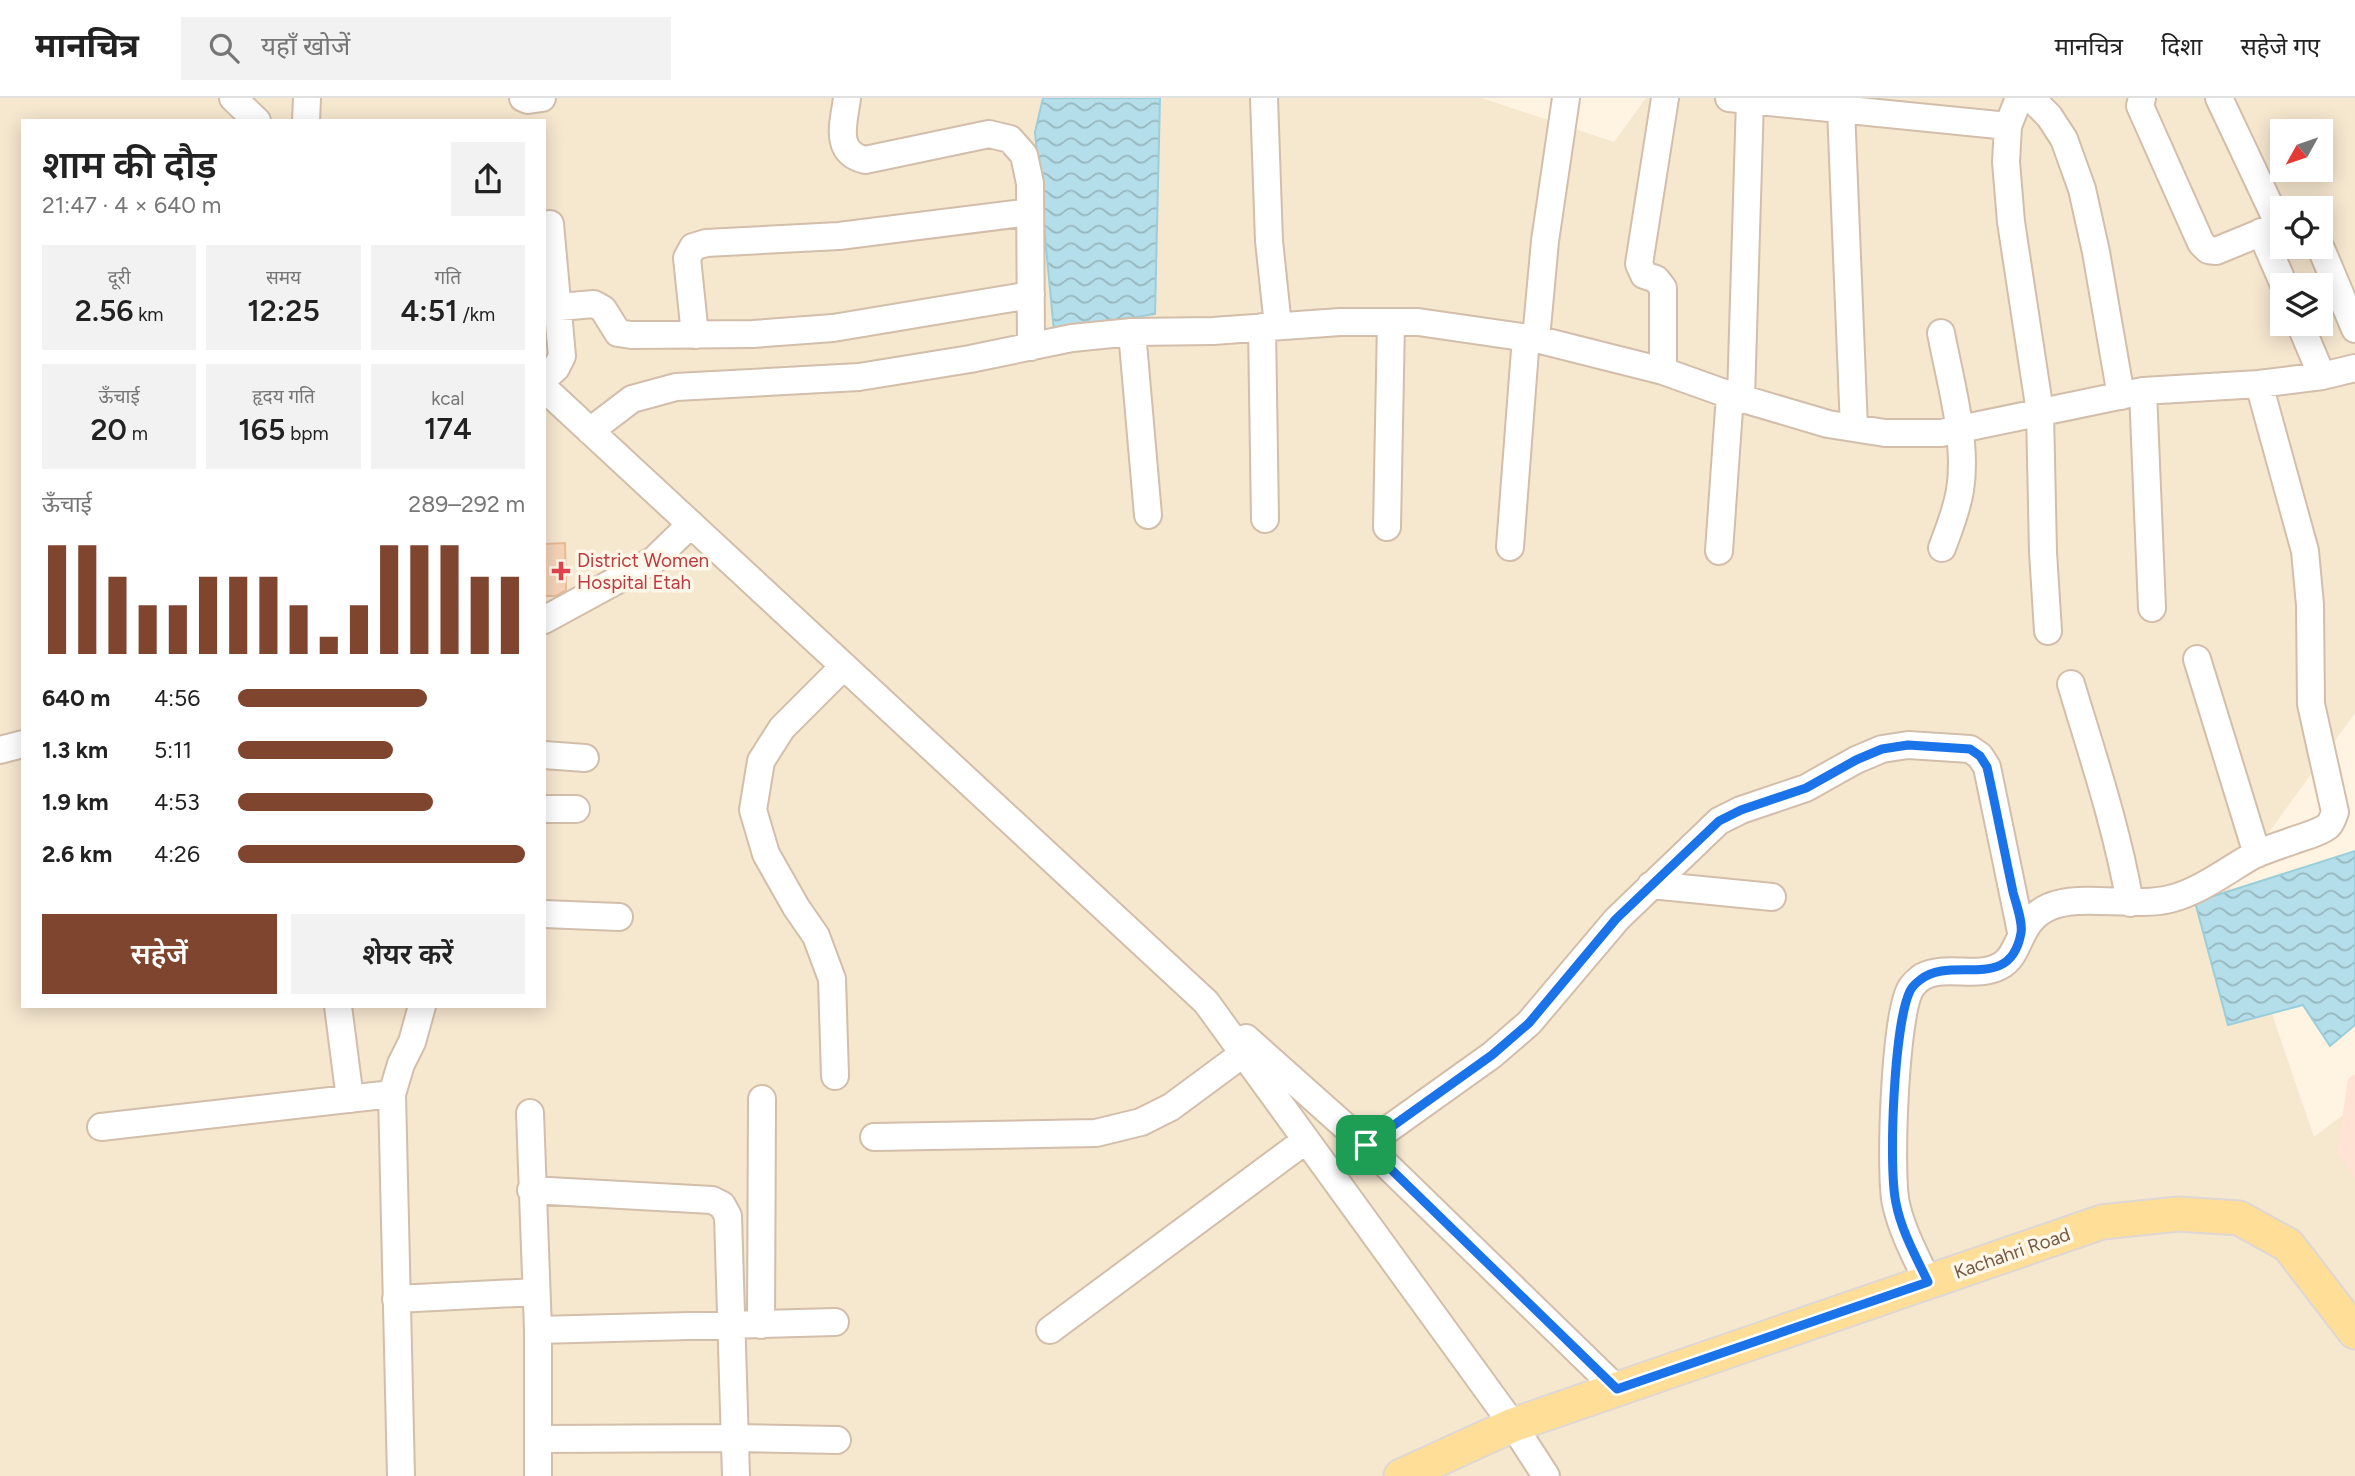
<!DOCTYPE html>
<html lang="hi">
<head>
<meta charset="utf-8">
<style>
	:root { --surface:#fff; --page:#f2f2f2; --text:#222; --muted:#767676; --line:#e0e0e0; --accent:#7f452e }
	body { margin:0; font-family:Figtree,"Noto Sans Devanagari",sans-serif; background:var(--page); color:var(--text); height:100vh; display:flex; flex-direction:column; font-size:26px; white-space:nowrap }
	* { box-sizing:border-box; margin:0 }
	p { font-size:23px; color:var(--muted) }
	.icon { flex:none; width:38px; height:38px; fill:none; stroke:currentColor; stroke-width:2; stroke-linecap:round; stroke-linejoin:round }
	.map { position:relative; flex:1; overflow:hidden }
	.sheet { position:absolute; left:21px; top:21px; width:525px; height:889px; display:flex; flex-direction:column; background:var(--surface); border-radius:0px; box-shadow:0 4px 18px #0003 }
	.sheet>* { flex:none }
	.needle { width:46px; rotate:230deg }
	.controls { position:absolute; left:2270px; top:21px; display:grid; gap:14px }
	.controls a { display:grid; place-items:center; width:63px; height:63px; border-radius:0px; background:var(--surface); box-shadow:0 4px 18px #0003; font-size:35px }
	.pin { position:absolute; display:grid; place-items:center; width:60px; height:60px; color:#fff; margin:-30px; border-radius:14px; box-shadow:0 4px 10px #0006 }
	.round { display:grid; place-items:center; flex:none; width:74px; height:74px; border-radius:0px; background:var(--page) }
	.overview { display:flex; align-items:center; justify-content:space-between; height:119px; padding:0 21px }
	h1 { font-size:38px; font-weight:600; line-height:52px }
	.metrics { display:grid; grid-template-columns:repeat(3,1fr); gap:10px; height:119px; padding:7px 21px }
	.metrics div { display:grid; align-content:center; border-radius:0px; background:var(--page); text-align:center }
	.metrics b { font-size:30px; font-weight:600 }
	.metrics small { font-size:19px; font-weight:400 }
	.metrics p { font-size:19px }
	.chart { height:196px; padding:14px 21px }
	.chart p { display:flex; justify-content:space-between }
	.chart svg { width:100%; height:126px; margin-top:7px; stroke:var(--accent); stroke-width:6 }
	.button { display:flex; gap:14px; margin-top:auto; padding:14px 21px }
	.button a { flex:1; height:80px; border-radius:0px; background:var(--accent); color:#fff; font-size:28px; font-weight:600; line-height:80px; text-align:center }
	.button a+a { background:var(--page); color:var(--text) }
	ul { padding:0 21px; list-style:none; font-size:23px }
	li { display:grid; grid-template-columns:112px 84px 1fr; align-items:center; height:52px }
	li i { height:18px; border-radius:9px; background:var(--accent) }
	header { display:flex; align-items:center; gap:42px; box-sizing:border-box; height:98px; padding:0 35px; background:var(--surface); border-bottom:2px solid var(--line) }
	header strong { font-size:33px }
	nav { display:flex; gap:38px; margin-inline-start:auto; font-size:24px }
	.search { width:490px; height:63px; background:var(--page); display:flex; align-items:center; gap:18px; box-sizing:border-box; padding:0 24px; border-radius:0px; color:var(--muted); font-size:26px }
	.map>svg:first-child { display:block }
	.residential { fill:#f6e7cf; fill-rule:evenodd }
	.commercial { fill:#ffe3d4 }
	.water { fill:url(#water-waves); stroke:#9acedb; stroke-width:2 }
	.building { fill:#f5d3b7; stroke:#e9ba96; stroke-width:2 }
	.lines { fill:none; stroke-linecap:round; stroke-linejoin:round }
	.minor-casing { stroke:#d2beaa; stroke-width:30 }
	.major-casing { stroke:#ded7d3; stroke-width:37 }
	.minor { stroke:#fff; stroke-width:26 }
	.major { stroke:#ffde97; stroke-width:33 }
	.route-casing { stroke:#fff; stroke-width:14 }
	.route { stroke:#1a73e8; stroke-width:9 }
	.health-dot { fill:#e0444e; stroke:#fff8e9; stroke-width:2.5 }
	.labels { text-anchor:middle; dominant-baseline:central; stroke-width:7; stroke-linejoin:round; paint-order:stroke }
	.health-label { font-size:19px; fill:#be3a42; stroke:#fff8e9; text-anchor:start }
	.street-label { font-size:19px; fill:#775a46; stroke:#fff8e9 }
</style>
</head>
<body>
<header>
<strong>मानचित्र</strong>
<div class="search"><svg class="icon" aria-label="search" viewBox="0 0 24 24"><circle cx="10" cy="10" r="6"/><path d="M15 15l6 6"/></svg>यहाँ खोजें</div>
<nav><a>मानचित्र</a><a>दिशा</a><a>सहेजे गए</a></nav>
</header>
<div class="map">
<svg width="2355" height="1378" viewBox="0 0 2355 1378">
	<defs>
		<pattern id="water-waves" width="16" height="10" patternUnits="userSpaceOnUse" patternTransform="scale(1.75)"><rect width="16" height="10" fill="#b4dee9"/><path d="M0 5q4-4 8 0t8 0" fill="none" stroke="#97b7bf"/></pattern>
	</defs>
	<rect width="100%" height="100%" fill="#fef4e1"/>
	<path class="residential" d="M0,0H1482L1614,44L1646,0H2355V615L2229,790L2314,1039L2355,1008V1378H0ZM23,23H544V908H23ZM2282,33H2320V72H2282ZM2282,110H2320V149H2282ZM2282,187H2320V226H2282Z"/>
	<path class="commercial" d="M2355,976V1080L2337,1055L2348,981Z"/>
	<path class="water" d="M1043,0H1160L1155,216L1054,233L1035,34Z
		M2355,753V927L2330,948L2303,907L2228,927L2195,804Z"/>
	<path class="building" d="M565,445L566,492L556,498H544V446Z"/>
	<g class="lines">
		<g class="minor-casing">
			<path id="minor" d="M233,0L257,23
				M523,0L528,2L542,0
				M847,0C844,25 833,54 865,62L989,36L1010,41L1024,57L1030,85L1031,249
				M1264,0L1269,143L1278,228
				M1729,0L2008,28
				M2019,0L2008,28L2006,64L2011,124L2040,314L2043,454L2048,533
				M2031,0L2049,18L2064,41L2082,91L2096,154L2121,298
				M2142,0L2140,8L2201,145L2208,152L2216,153L2282,126
				M2219,0L2279,127
				M1841,11L1854,330
				M306,23L307,0
				M2261,134L2284,187
				M2320,148L2355,231
				M559,209L594,206L603,211L618,235L631,237L753,236L833,230L1031,197
				M2300,226L2322,278
				M1262,229L1265,421
				M1132,234L1148,417
				M1941,235C1950,283 1968,344 1960,392C1957,412 1949,431 1942,450
				M695,237L687,160L693,149L706,145L839,138L1030,114
				M1536,241L1545,143L1566,0
				M1663,273V190L1656,181L1644,177L1639,166L1665,0
				M544,281L556,270L562,258L550,126
				M544,290L1206,904L1513,1327L1546,1378
				M2143,293L2152,510
				M1741,300L1750,2
				M590,333L632,301L676,289L859,279L970,261L1072,240L1132,234L1213,233L1340,224H1418L1536,241L1663,273L1730,297L1828,326L1885,335H1941L2143,293L2259,286L2322,278L2355,270
				M1387,429L1391,224
				M1510,449L1526,239
				M1719,453L1730,297
				M544,522L654,462L691,426
				M2197,561L2257,756
				M2071,586C2093,659 2117,730 2130,805
				M0,652L23,646
				M544,657L585,660
				M544,711H576
				M1651,787L1772,799
				M544,816L619,819
				M338,908L350,1001
				M1246,940L1366,1047L1617,1291
				M835,978L832,881L816,838L796,809L766,756L753,712L761,663L782,630L844,568
				M530,1015L538,1232V1378
				M101,1029L392,996
				M874,1039L1096,1035L1141,1024L1171,1009L1244,955
				M1366,1047L1492,957L1529,925L1617,821L1719,723L1741,712L1806,690L1856,662L1882,651L1908,647L1970,651L1980,658L1987,669L2021,834
				M531,1092L712,1102L722,1107L728,1118L736,1378
				M1928,1184C1916,1159 1902,1133 1896,1106C1889,1075 1895,914 1911,890C1913,887 1919,881 1922,879C1946,866 1977,881 2000,868C2021,858 2017,823 2049,809C2080,795 2133,810 2170,801C2201,793 2227,772 2254,757C2265,752 2277,748 2289,744C2301,739 2318,736 2328,728C2332,724 2333,719 2335,714L2311,606L2310,507L2305,453L2259,286
				M396,1201L536,1194
				M761,1227L762,1001
				M538,1232L835,1224
				M1050,1232L1306,1042
				M539,1341L736,1340L837,1342
				M401,1378L392,996L401,966L412,944L422,908"/>
		</g>
		<g class="major-casing">
			<path id="major" d="M1401,1378L1513,1327L2102,1124L2178,1116L2239,1120L2288,1147L2355,1234"/>
		</g>
		<use href="#minor" class="minor"/>
		<use href="#major" class="major"/>
	</g>
	<g class="lines">
		<g class="route-casing">
			<path id="route" d="M1908,647L1970,651L1980,658L1987,669C1996,710 2004,752 2013,794C2016,806 2023,824 2021,835C2010,896 1952,856 1920,882C1916,885 1912,889 1910,893C1894,926 1888,1069 1896,1105C1901,1132 1916,1159 1928,1184L1617,1291L1366,1047L1492,957L1529,925L1616,821L1719,723L1741,712L1806,690L1856,662L1882,651Z"/>
		</g>
		<use href="#route" class="route"/>
	</g>
	<path class="health-dot" d="M557.5 462.5h7v7h7v7h-7v7h-7v-7h-7v-7h7z"/>
	<g class="labels">
		<g class="health-label">
			<text x="577" y="462">District Women<tspan x="577" dy="22">Hospital Etah</tspan></text>
		</g>
		<g class="street-label">
			<text transform="translate(2012 1155) rotate(-19)">Kachahri Road</text>
		</g>
	</g>
</svg>
<div class="controls">
<a><svg class="needle" viewBox="-14 -14 28 28"><path d="M0-13l5 13h-10z" fill="#e53935"/><path d="M0 13l5-13h-10z" fill="#767676"/></svg></a>
<a><svg class="icon" aria-label="locate" viewBox="0 0 24 24"><circle cx="12" cy="12" r="6"/><path d="M12 2v4M12 18v4M2 12h4M18 12h4"/></svg></a>
<a><svg class="icon" aria-label="layers" viewBox="0 0 24 24"><path d="M12 4l9 5-9 5-9-5zM3 14l9 5 9-5"/></svg></a>
</div>
<div class="pin" style="left:1366px;top:1047px;background:#1e9e55"><svg class="icon" aria-label="arrive" viewBox="0 0 24 24"><path d="M6 21V4h12l-3 4 3 4H6"/></svg></div>
<section class="sheet">
<div class="overview"><div><h1>शाम की दौड़</h1><p>21:47 · 4 × 640 m</p></div><a class="round"><svg class="icon" aria-label="share" viewBox="0 0 24 24"><path d="M12 15V3M7 8l5-5 5 5M5 13v7h14v-7"/></svg></a></div>
<div class="metrics">
<div><p>दूरी</p><b>2.56<small> km</small></b></div>
<div><p>समय</p><b>12:25</b></div>
<div><p>गति</p><b>4:51<small> /km</small></b></div>
</div>
<div class="metrics">
<div><p>ऊँचाई</p><b>20<small> m</small></b></div>
<div><p>हृदय गति</p><b>165<small> bpm</small></b></div>
<div><p>kcal</p><b>174</b></div>
</div>
<div class="chart"><p><span>ऊँचाई</span>289–292 m</p>
<svg viewBox="0 0 160 44" preserveAspectRatio="none"><path d="M5 44V6M15 44V6M25 44V17M35 44V27M45 44V27M55 44V17M65 44V17M75 44V17M85 44V27M95 44V38M105 44V27M115 44V6M125 44V6M135 44V6M145 44V17M155 44V17"/></svg>
</div>
<ul>
<li><b>640 m</b>4:56<i style="width:66%"></i></li>
<li><b>1.3 km</b>5:11<i style="width:54%"></i></li>
<li><b>1.9 km</b>4:53<i style="width:68%"></i></li>
<li><b>2.6 km</b>4:26<i style="width:100%"></i></li>
</ul>
<div class="button"><a>सहेजें</a><a>शेयर करें</a></div>
</section>
</div>
</body>
</html>
